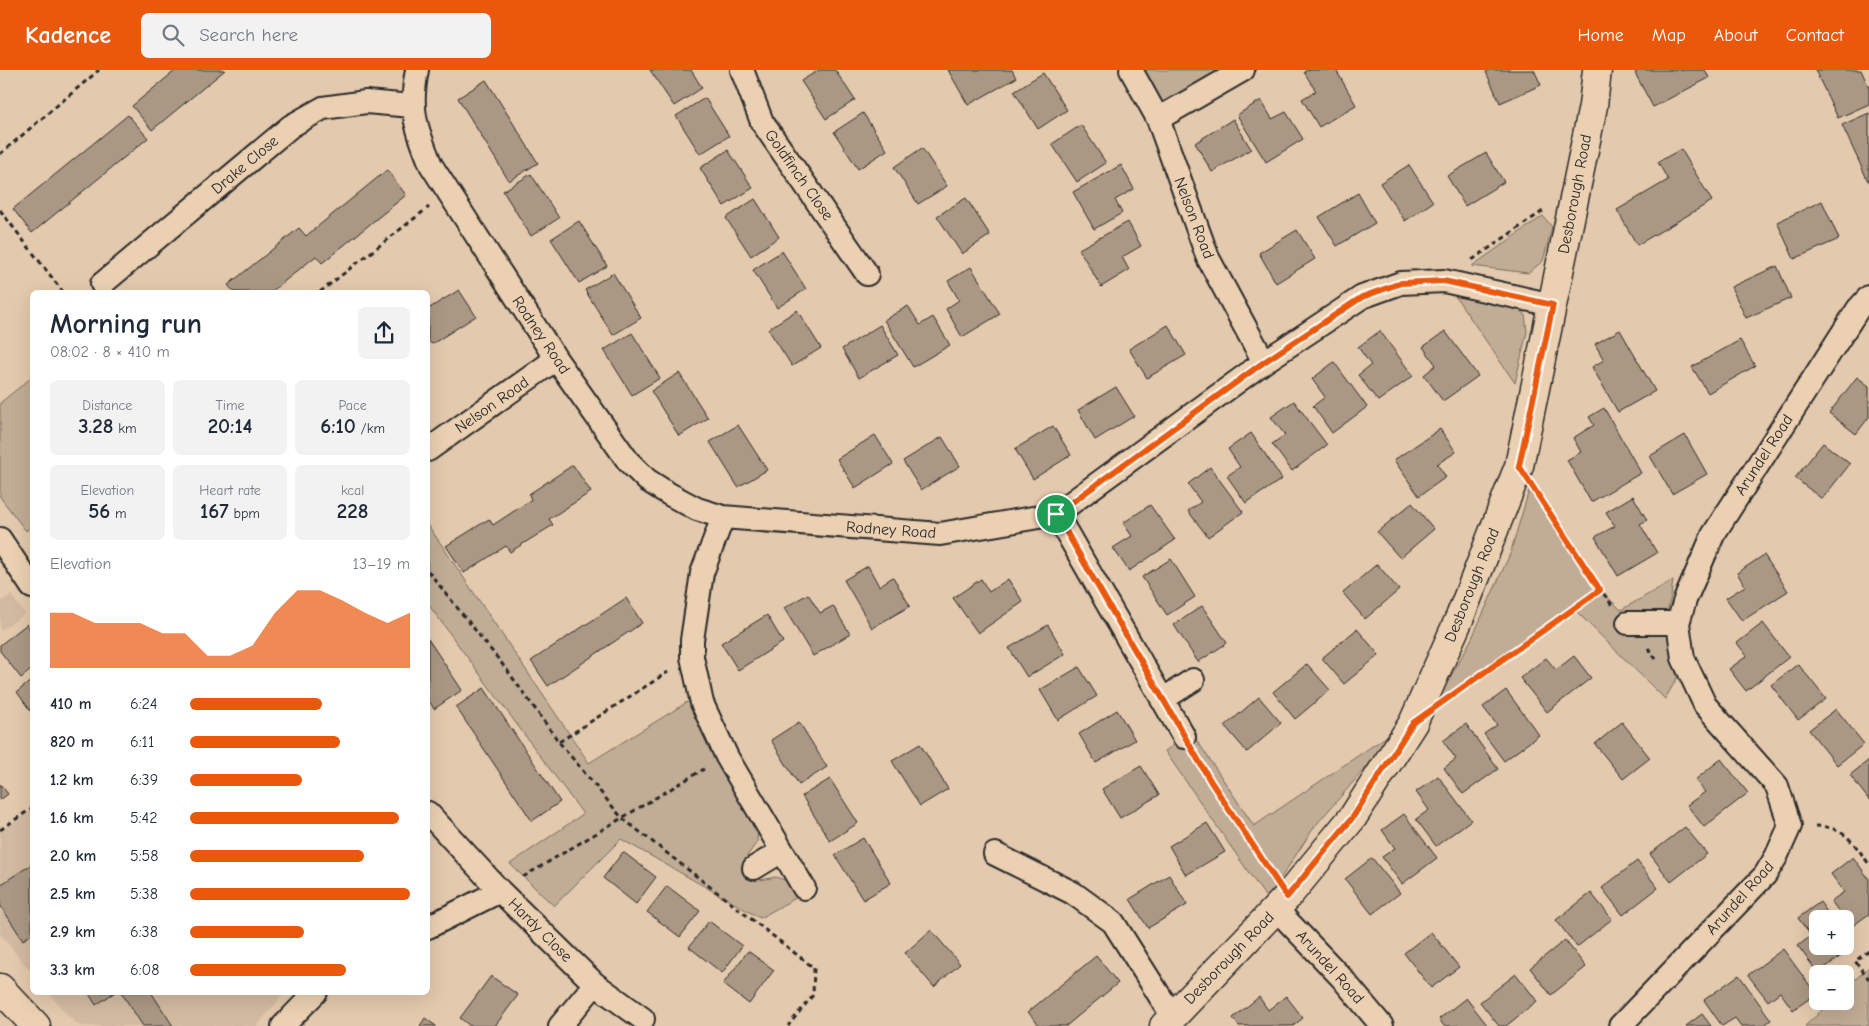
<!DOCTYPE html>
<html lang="en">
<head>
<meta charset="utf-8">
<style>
	:root { --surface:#fff; --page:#f2f2f3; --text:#1f2937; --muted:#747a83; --accent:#ea580c }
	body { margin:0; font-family:"Comic Neue",sans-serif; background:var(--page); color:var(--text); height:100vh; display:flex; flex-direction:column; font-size:19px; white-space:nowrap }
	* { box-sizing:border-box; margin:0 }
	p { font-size:16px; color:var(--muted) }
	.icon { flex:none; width:28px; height:28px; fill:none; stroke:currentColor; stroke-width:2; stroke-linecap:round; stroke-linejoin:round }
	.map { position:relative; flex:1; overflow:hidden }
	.panel { position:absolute; left:30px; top:220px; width:400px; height:705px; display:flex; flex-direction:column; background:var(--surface); border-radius:8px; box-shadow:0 5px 20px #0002 }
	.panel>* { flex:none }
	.fabs { position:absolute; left:1809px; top:840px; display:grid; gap:10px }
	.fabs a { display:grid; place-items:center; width:45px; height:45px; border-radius:8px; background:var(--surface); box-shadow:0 5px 20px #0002; font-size:25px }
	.pin { position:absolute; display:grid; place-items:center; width:42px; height:42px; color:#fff; margin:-21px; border:2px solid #fff; border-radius:50%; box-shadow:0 1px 5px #0007 }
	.round { display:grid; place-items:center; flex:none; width:52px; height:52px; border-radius:8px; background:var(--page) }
	.summary { display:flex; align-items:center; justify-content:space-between; height:85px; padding:0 20px }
	h1 { font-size:28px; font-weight:600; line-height:38px }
	.figures { display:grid; grid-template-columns:repeat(3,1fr); gap:8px; height:85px; padding:5px 20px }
	.figures div { display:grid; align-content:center; border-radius:8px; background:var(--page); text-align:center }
	.figures b { font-size:21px; font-weight:600 }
	.figures small { font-size:14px; font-weight:400 }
	.figures p { font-size:14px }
	.chart { height:140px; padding:10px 20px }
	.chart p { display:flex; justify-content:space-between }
	.chart svg { width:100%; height:90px; margin-top:5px; fill:var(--accent); opacity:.7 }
	ul { padding:0 20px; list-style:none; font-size:16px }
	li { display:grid; grid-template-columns:80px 60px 1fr; align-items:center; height:38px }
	li i { height:12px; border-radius:6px; background:var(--accent) }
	header { display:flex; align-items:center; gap:30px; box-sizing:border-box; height:70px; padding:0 25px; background:var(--accent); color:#fff }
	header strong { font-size:24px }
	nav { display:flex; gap:28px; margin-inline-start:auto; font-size:18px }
	.search { width:350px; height:45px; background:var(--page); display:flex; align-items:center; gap:12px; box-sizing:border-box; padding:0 18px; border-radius:8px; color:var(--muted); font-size:19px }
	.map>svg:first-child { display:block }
	.built { fill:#d2baa1 }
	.green { fill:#c1ac95; stroke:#766c60 }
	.building { fill:#ab9884; stroke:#2b2b2b }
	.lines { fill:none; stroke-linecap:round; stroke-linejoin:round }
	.minor-casing { stroke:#2b2b2b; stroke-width:26 }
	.tertiary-casing { stroke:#2b2b2b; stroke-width:31 }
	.path { stroke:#2b2b2b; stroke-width:3; stroke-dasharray:5 4; stroke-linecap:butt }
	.minor { stroke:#ebd0b2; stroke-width:22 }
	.tertiary { stroke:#ebd0b2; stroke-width:28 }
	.route-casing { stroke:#fff; stroke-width:10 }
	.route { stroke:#ea580c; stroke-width:6 }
	.labels { text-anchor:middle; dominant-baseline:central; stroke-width:5; stroke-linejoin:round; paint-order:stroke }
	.street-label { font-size:16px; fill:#2b2b2b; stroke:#ebd0b2 }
</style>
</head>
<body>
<header>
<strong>Kadence</strong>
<div class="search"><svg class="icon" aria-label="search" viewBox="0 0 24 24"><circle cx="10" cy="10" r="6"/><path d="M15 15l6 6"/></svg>Search here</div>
<nav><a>Home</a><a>Map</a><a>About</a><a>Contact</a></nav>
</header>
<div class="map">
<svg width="1869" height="956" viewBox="0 0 1869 956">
	<rect width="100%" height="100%" fill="#e3c9ad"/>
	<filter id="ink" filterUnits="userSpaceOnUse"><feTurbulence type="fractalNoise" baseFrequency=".02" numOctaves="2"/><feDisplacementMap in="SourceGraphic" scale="10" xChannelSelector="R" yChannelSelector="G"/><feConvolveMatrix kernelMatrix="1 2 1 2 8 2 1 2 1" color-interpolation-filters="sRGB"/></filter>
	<g filter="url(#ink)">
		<path class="built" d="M11,525L25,544L0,561V532Z
			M32,739V903L0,864V762Z
			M49,923H284L257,956H80L67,945Z"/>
		<path class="green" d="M1138,0H1232L1160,42Z
			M1543,146L1552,157L1543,191L1528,203L1472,196Z
			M1453,223L1509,232L1525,244L1527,262L1515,313Z
			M32,307V456L26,461L0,427V333Z
			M1530,417L1596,516L1621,540L1673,510L1671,527L1666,545L1677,608L1665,629L1576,541L1432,640L1471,570L1510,484Z
			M428,455L589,693L689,631L719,691L758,757L757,772L747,786L760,810L776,807L790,812L799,826L760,848L621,769L554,836L510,794L583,744L428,534Z
			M1402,656L1315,756L1267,829L1165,681L1192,663L1254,756Z
			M1869,897V956H1805L1832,931H1845V919Z"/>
		<path class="building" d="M176,0H225L152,60L132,36Z
			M650,0H691L702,18L674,36Z
			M819,0H835L855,30L826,49L801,11Z
			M948,0H1012L1016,8L968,35Z
			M1307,0H1336L1356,35L1319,57L1302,29L1316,21L1304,2Z
			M1490,0H1534L1541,15L1500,33L1486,2Z
			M1640,0H1705L1709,8L1653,37L1635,3Z
			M1815,0H1861L1869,18V34L1838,48Z
			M1043,3L1067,40L1038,59L1014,21Z
			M486,10L538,93L509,111L458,28Z
			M705,28L729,66L700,84L676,46Z
			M1261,30L1272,49L1286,42L1303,69L1266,92L1237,45Z
			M863,43L887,80L858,99L834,62Z
			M1869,43V111H1868L1842,55Z
			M128,45L148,68L32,163L13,139Z
			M1233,49L1251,79L1212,102L1195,73Z
			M1081,55L1106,93L1077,112L1052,74Z
			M922,78L947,116L918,134L894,97Z
			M1681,79L1712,131L1637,175L1617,140L1668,110L1658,92Z
			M728,80L753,118L724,136L700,98Z
			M1486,83L1504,112L1465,136L1447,106Z
			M1121,95L1134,119L1115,130L1122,143L1094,159L1073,122Z
			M1409,95L1433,132L1405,151L1380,113Z
			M387,100L406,125L322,193L316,186L271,222H234L228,215L299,158L306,166Z
			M531,104L559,148L531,166L503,121Z
			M1358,123L1375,153L1337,176L1319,147Z
			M966,128L990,165L962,184L937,146Z
			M755,129L779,167L751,186L726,148Z
			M1822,131L1839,169L1794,189L1777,152Z
			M579,151L607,196L579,213L551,169Z
			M1128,152L1141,176L1122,187L1129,200L1101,217L1079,179Z
			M1297,160L1315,189L1276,213L1259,183Z
			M782,181L806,219L777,238L753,200Z
			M1777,196L1791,228L1746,248L1731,217Z
			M971,197L1000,244L962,267L946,239L959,230L948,211Z
			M613,203L641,248L613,265L585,220Z
			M459,220L476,246L432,274L428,271V239Z
			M908,236L920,255L933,247L950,275L913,297L884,250Z
			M797,240L821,278L792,296L768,259Z
			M880,255L898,285L859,308L842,279Z
			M1168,255L1186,285L1147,308L1129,279Z
			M1620,260L1655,321L1618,342L1592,297L1604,290L1595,274Z
			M1380,261L1413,306L1378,331L1358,305L1371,295L1358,277Z
			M1445,261L1478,306L1443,331L1424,305L1436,295L1423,277Z
			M632,263L660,308L632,325L604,280Z
			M1740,270L1755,296L1708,323L1692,297Z
			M1334,292L1367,337L1332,363L1313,336L1325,327L1312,309Z
			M679,303L708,348L679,366L651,321Z
			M1857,307L1869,316V347L1856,364L1829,343Z
			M1116,317L1134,346L1095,370L1078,340Z
			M1294,331L1327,375L1292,401L1272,374L1285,365L1271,347Z
			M1604,338L1641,403L1591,432L1567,390L1581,382L1573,368L1594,355L1589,347Z
			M738,355L767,400L738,417L710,372Z
			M1053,356L1071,385L1033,409L1015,379Z
			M1440,359L1456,382L1437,394L1446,407L1419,426L1394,390Z
			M1251,363L1282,409L1246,433L1227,406L1240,397L1228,379Z
			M875,365L893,394L855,418L837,389Z
			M1685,365L1707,404L1672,424L1650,386Z
			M942,367L960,396L921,420L903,391Z
			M1823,373L1850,394L1822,429L1795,408Z
			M573,395L591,422L549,449L553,455L510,482L506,476L464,503L446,476L489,449L493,455L531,430L529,424Z
			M1210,397L1243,442L1208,467L1188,441L1201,432L1188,414Z
			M1633,426L1647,450L1640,454L1657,483L1618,506L1595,467L1615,456L1606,442Z
			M1412,433L1434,459L1400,488L1377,462Z
			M1150,435L1175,470L1129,501L1113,478L1132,466L1123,453Z
			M1764,485L1788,521L1742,551L1726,528L1745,516L1737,503Z
			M1171,489L1195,527L1167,545L1142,507Z
			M1377,494L1399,520L1365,549L1343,523Z
			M868,496L879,516L893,507L910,536L872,558L844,510Z
			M981,509L989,522L1008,509L1023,532L978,563L953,528Z
			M808,524L820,543L833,536L850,564L813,586L784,538Z
			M626,528L642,553L548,616L531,591Z
			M1202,536L1227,573L1198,592L1174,555Z
			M767,545L783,572L738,600L721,573Z
			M1763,553L1789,587L1746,621L1729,599L1747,586L1737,573Z
			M27,554L32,562V599L21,608L0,581V575Z
			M1048,555L1065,584L1027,607L1009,578Z
			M1357,559L1379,585L1344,614L1322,588Z
			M428,569L462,620L434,639L428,629Z
			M1574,586L1591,608L1547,642L1520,608L1546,588L1556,600Z
			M1307,594L1330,620L1295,649L1273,622Z
			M1798,594L1826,629L1798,650L1771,615Z
			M1079,597L1097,626L1058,650L1040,620Z
			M32,610V643L17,622Z
			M484,618L560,732L532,751L456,637Z
			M1506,620L1539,665L1504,691L1484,664L1497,655L1483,637Z
			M1259,627L1281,653L1247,682L1225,656Z
			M1836,639L1864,674L1837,695L1809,660Z
			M1117,640L1135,670L1096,693L1079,664Z
			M799,652L827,697L799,715L771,670Z
			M1622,652L1650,688L1623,709L1595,674Z
			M1466,654L1498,699L1463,724L1444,698L1456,689L1443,671Z
			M920,674L948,719L920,736L892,691Z
			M1721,689L1748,723L1704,757L1687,735L1705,722L1695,710Z
			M1869,690V730L1850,705Z
			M1141,696L1159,725L1120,748L1102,719Z
			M1438,706L1471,750L1436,776L1416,749L1429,740L1416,722Z
			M830,709L858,753L830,771L802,726Z
			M0,714L8,724L0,730Z
			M1404,744L1437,788L1402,814L1382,787L1395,778L1382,760Z
			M1207,753L1225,782L1186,805L1169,776Z
			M1685,757L1707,784L1671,812L1650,784Z
			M863,768L891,813L863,830L835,785Z
			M623,782L656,807L636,834L603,808Z
			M1853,787L1869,809V844L1851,857L1831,831L1844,822L1831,804Z
			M1372,788L1400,823L1372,844L1345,809Z
			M1637,791L1658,818L1623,845L1602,818Z
			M32,794V864L23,870L0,835V815Z
			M1169,805L1187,835L1148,858L1130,829Z
			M667,816L700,841L680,867L647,842Z
			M1591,823L1612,849L1577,877L1556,850Z
			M1820,832L1832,849H1818V876H1845V866L1853,877L1818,903L1798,876L1811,866L1798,848Z
			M709,851L742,876L722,903L689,877Z
			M931,860L960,894L934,917L905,883Z
			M1431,862L1459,897L1431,918L1404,883Z
			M1565,870L1586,897L1551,925L1530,898Z
			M1783,879L1816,924L1793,940L1780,922L1768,931L1748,905Z
			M748,881L774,900L749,934L723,914Z
			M1096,886L1118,913L1066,956H1040L1028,942Z
			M1516,904L1537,931L1506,956H1499L1480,932Z
			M1739,905L1771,950L1763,956H1741L1735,948L1722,956L1704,930Z
			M491,906L518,925L495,956H470L460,948Z
			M88,922H115L96,935Z
			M121,922H151L173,956H143Z
			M1286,926L1303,948L1293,956H1239L1233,948L1259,927L1268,940Z
			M1466,928L1488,956H1444L1439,949Z
			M1702,944L1711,956H1686Z
			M425,948L436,956H420Z"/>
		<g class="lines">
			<g class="minor-casing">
				<path id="minor" d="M417,0C409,41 416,58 431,95L556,289L628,391L647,410L669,424L697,439L723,447L940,464L1056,444L1264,292L1362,227L1401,213L1444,211L1553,235
					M742,0L762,52L867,204
					M1131,0L1158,49L1208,188L1264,292
					M1158,49L1243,0
					M102,214L291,56L323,38L366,32L412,36
					M428,380L556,289
					M1056,444L1184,667
					M723,447L702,503L692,570V587L702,633L727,687L804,818
					M0,469L32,517
					M1628,553H1678
					M1162,630L1193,610
					M428,743L500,821L595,914L643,949
					M995,784L1073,823L1113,852L1173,947
					M754,798L782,781
					M1276,839L1341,907L1382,956
					M428,857L500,821
					M283,956L316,922
					M560,956L595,914
					M1620,956L1765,805L1776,787L1790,756L1777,716L1705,635L1683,588L1678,553L1685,530L1713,465L1858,239L1869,227"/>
			</g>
			<g class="tertiary-casing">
				<path id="tertiary" d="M0,918L36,956
					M1164,956L1287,827L1353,747L1413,653L1460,547L1519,396L1573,134L1593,36L1597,0"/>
			</g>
			<path class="path" d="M0,84L99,0
				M0,140L63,222
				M1472,190L1543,141
				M320,222L429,137
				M1539,426L1601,520L1612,535
				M32,439L31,447L32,450
				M428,501L507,600L559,672L622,748L814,898L813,925L788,956
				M1648,578L1656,589
				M1460,620L1601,520
				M559,672L668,602
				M1196,687L1271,804
				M1815,756C1845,756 1854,774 1869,794
				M0,760L32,738
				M523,807L704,699
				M1869,881L1855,891L1869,909"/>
			<use href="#minor" class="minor"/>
			<use href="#tertiary" class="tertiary"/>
		</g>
	</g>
	<g class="lines" filter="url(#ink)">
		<g class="route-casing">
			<path id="route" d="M1444,211L1553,235L1519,396L1600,520L1413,653L1353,747L1287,827L1211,712L1056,444L1264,292L1362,227L1401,213Z"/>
		</g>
		<use href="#route" class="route"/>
	</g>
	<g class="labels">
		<g class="street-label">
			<text transform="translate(245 95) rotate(-40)">Drake Close</text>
			<text transform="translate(799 105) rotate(55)">Goldfinch Close</text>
			<text transform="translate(1575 124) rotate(-79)">Desborough Road</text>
			<text transform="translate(1194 148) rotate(69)">Nelson Road</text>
			<text transform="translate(541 265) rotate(56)">Rodney Road</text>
			<text transform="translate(492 335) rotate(-35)">Nelson Road</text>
			<text transform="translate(1764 385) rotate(-57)">Arundel Road</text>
			<text transform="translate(891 460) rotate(4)">Rodney Road</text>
			<text transform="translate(1472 515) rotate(-68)">Desborough Road</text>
			<text transform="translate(1740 828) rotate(-48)">Arundel Road</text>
			<text transform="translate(540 860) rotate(45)">Hardy Close</text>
			<text transform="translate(1229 888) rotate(-46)">Desborough Road</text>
			<text transform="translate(1330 897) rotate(48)">Arundel Road</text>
		</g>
	</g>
</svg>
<div class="fabs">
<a>+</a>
<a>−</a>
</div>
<div class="pin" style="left:1056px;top:444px;background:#1e9e55"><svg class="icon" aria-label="arrive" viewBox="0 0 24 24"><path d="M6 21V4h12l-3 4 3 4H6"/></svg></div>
<section class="panel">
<div class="summary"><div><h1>Morning run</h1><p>08:02 · 8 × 410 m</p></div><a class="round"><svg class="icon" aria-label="share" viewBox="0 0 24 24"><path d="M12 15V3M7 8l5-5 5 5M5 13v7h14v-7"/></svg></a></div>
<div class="figures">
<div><p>Distance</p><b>3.28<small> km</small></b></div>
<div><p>Time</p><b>20:14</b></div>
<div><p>Pace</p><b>6:10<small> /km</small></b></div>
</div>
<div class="figures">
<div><p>Elevation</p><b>56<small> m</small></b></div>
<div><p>Heart rate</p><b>167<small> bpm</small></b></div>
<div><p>kcal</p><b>228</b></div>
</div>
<div class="chart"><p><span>Elevation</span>13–19 m</p>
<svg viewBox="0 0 160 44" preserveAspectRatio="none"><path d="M0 44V17L10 17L20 22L30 22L40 22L50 27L60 27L70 38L80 38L90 33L100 17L110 6L120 6L130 11L140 17L150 22L160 17V44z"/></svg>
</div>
<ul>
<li><b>410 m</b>6:24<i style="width:60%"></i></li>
<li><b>820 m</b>6:11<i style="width:68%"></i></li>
<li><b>1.2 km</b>6:39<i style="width:51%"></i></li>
<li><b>1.6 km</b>5:42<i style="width:95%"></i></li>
<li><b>2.0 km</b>5:58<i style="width:79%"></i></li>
<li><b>2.5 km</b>5:38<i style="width:100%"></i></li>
<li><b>2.9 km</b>6:38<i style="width:52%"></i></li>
<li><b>3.3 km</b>6:08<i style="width:71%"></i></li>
</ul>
</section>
</div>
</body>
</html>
